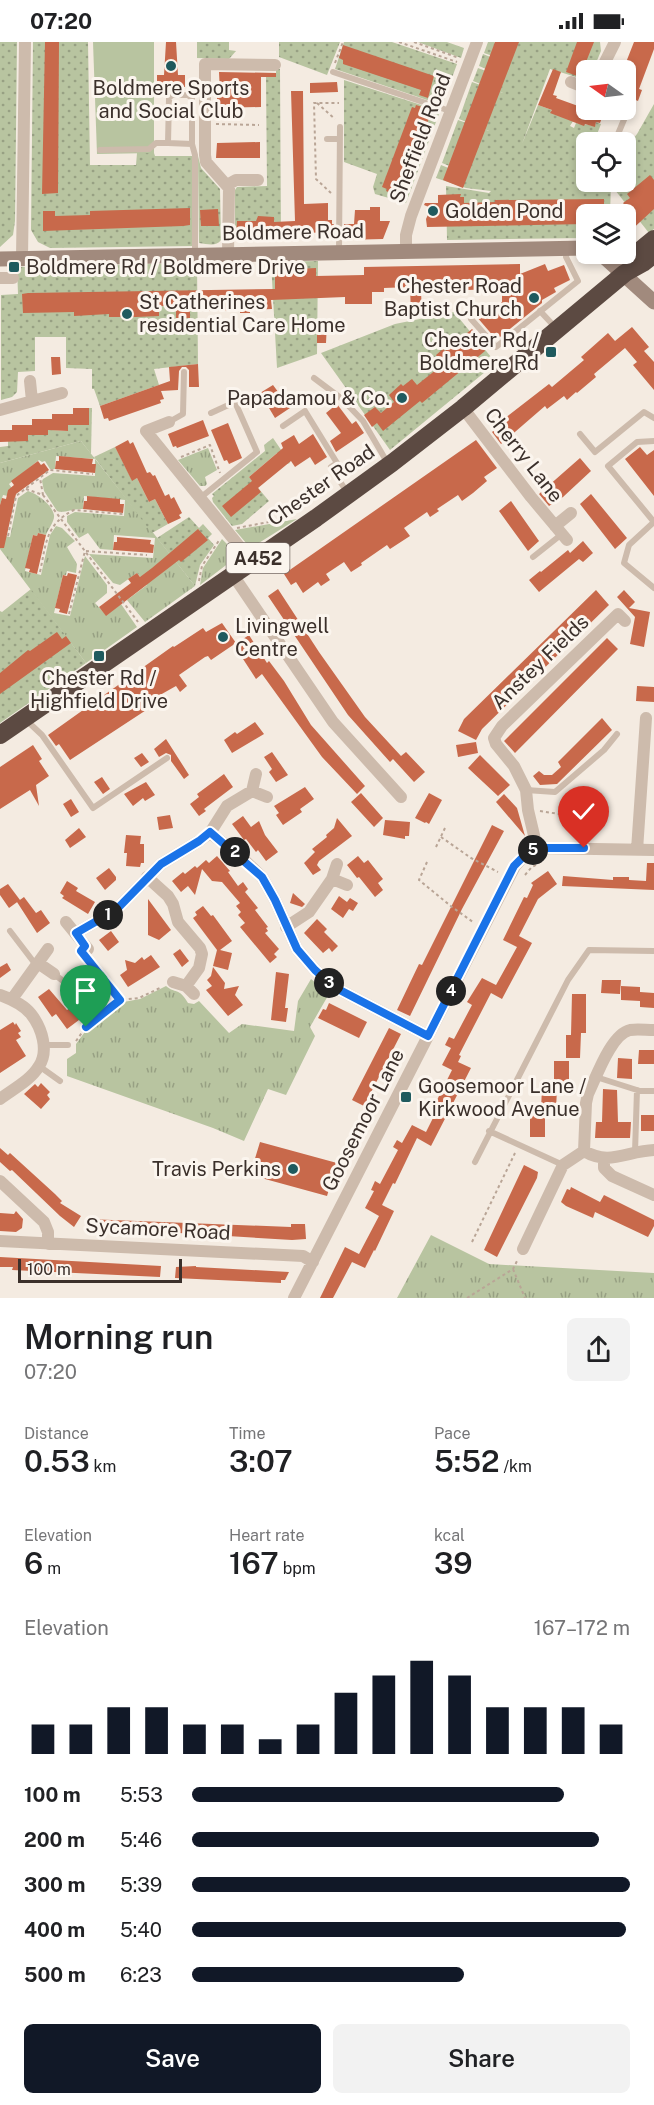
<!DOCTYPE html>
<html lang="en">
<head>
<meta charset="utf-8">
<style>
	:root { --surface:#fff; --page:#f2f2f2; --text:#202124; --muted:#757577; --accent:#111827 }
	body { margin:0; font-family:"Public Sans",sans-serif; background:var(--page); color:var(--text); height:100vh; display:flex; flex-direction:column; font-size:22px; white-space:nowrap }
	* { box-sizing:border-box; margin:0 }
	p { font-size:20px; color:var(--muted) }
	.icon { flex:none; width:33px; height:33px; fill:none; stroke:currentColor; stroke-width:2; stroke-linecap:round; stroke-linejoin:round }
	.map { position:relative; height:1256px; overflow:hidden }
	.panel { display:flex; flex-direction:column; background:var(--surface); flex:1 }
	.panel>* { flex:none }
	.needle { width:39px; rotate:284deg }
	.tools { position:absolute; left:576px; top:18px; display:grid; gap:12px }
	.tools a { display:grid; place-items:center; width:60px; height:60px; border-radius:9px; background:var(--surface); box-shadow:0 3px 9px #0003; font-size:30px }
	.scale { position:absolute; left:18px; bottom:15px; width:164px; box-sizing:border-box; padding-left:6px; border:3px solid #3b302b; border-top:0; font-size:16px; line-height:21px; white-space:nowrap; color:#3b302b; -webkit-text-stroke:4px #fbf5ee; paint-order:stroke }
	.pin { position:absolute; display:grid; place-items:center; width:51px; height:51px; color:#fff; margin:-62px -26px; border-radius:50% 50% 50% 0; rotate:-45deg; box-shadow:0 0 6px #0007 }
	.pin .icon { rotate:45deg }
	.km { position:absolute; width:30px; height:30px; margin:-15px; border-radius:50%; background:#222; color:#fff; font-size:16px; line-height:30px; text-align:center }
	.round { display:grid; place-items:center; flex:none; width:63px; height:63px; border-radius:9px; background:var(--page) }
	.head { display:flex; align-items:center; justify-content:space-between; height:102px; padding:0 24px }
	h1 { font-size:33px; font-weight:600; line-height:45px }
	.stats { display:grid; grid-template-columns:repeat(3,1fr); gap:9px; height:102px; padding:6px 24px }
	.stats div { display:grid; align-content:center }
	.stats b { font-size:30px; font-weight:600 }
	.stats small { font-size:16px; font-weight:400 }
	.stats p { font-size:16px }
	.chart { height:168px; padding:12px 24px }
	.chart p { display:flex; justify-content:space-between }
	.chart svg { width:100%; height:108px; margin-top:6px; stroke:var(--accent); stroke-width:6 }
	.cta { display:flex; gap:12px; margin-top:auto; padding:12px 24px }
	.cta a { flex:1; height:69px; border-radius:9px; background:var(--accent); color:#fff; font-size:24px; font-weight:600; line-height:69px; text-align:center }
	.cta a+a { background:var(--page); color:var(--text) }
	ul { padding:0 24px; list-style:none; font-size:20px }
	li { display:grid; grid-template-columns:96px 72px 1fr; align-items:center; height:45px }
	li i { height:15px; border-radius:8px; background:var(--accent) }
	.status { display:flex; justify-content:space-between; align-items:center; height:42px; padding:0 30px; background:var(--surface); direction:ltr }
	.status svg { height:16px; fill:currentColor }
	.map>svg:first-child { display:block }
	.grass { fill:url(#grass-tufts) }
	.garden { fill:url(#garden-dots) }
	.pitch { fill:#b8c4a0 }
	.building { fill:#c8694b }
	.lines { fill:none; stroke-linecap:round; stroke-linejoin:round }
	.path { stroke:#b9a596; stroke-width:2; stroke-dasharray:3 3; stroke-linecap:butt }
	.lane { stroke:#cdbbac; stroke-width:6 }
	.street { stroke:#cdbbac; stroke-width:12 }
	.secondary { stroke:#a18a7d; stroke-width:15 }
	.highway { stroke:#5c4a42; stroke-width:18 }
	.route-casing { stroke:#fff; stroke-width:12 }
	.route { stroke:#1a73e8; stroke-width:8 }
	.poi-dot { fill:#1f5a5e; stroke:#fbf5ee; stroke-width:2 }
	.labels { text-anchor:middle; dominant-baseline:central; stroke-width:6; stroke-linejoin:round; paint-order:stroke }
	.shield { fill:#fbf5ee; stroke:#756b66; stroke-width:1.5 }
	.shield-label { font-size:18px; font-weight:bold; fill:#3b302b }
	.poi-label { font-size:20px; fill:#3b302b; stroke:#fbf5ee; text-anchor:start }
	.street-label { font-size:20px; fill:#3b302b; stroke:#fbf5ee }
</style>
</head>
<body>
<div class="status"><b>07:20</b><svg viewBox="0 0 49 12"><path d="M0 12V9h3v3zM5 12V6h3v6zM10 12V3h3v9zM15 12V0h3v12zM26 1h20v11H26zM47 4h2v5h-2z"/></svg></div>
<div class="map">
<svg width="654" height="1256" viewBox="0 0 654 1256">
	<defs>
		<pattern id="grass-tufts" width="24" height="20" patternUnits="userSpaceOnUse" patternTransform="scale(1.5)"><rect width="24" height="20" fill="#b8c4a0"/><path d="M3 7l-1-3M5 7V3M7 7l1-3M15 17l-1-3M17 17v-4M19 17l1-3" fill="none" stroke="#97a083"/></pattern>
		<pattern id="garden-dots" width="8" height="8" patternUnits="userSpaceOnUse" patternTransform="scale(1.5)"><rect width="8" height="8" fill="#b8c4a0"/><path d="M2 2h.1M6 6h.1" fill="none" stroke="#97a083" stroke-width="1.8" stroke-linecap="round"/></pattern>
	</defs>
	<rect width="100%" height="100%" fill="#f4ebe1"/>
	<path class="grass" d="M81,399L195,544L145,580L127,558L147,543L137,531L120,543L113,541L89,512L153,516L155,496L114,493L113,508L100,507L88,491L79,496L67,480V474L75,470L124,474L125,458L84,454L83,467C72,466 64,472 57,469L44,449L42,439L43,437L53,431L95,434V417L56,414L55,427H50L45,419L42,420L39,418L9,442L16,452L13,455L3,453L0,463V421Z
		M208,406L217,428L205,435L207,442L205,444H200L178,418Z
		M28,449C38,452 52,463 54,473C55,479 48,487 46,493L38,491L37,494L33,493L25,529L41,533L50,493L56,484L62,486L75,499L67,505L77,522L76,531L67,529L66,533H63L54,571L70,574L85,514L107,543V551L95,561L106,573L121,562L137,585L86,621L0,507V493L10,495L18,456Z
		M297,477L254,504L246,501L235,488Z
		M222,497L232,507L234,517L200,543L203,526Z
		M580,768L590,769L595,776L586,785L572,788L569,781Z
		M311,937L329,952L310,985L315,994L286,1053L268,1047L244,1099L213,1086L67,1034V1017L76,1011V1002L87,987L118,961L140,957L166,944C175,952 179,945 188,961L194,962L199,959L229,991L242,982L294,989L298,959Z
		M431,1193L489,1222L654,1231V1256H397Z"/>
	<path class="garden" d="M0,0H17L15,179L13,193L0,205Z
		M33,0H88L90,123H136L137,111H154L155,114H193V204L50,206L38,200L31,188Z
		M197,0H229V8L236,9L229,17L197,16Z
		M279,0H340L327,33L279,15Z
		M344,0H392L457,22L442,63L335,27Z
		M418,0H447L464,6L461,16Z
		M488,0H494L509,6L499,0H600L601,9L593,28H586V38L550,27L522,102L538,63L552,68L551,70L573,79L570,84L574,86L576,81L595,84L596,80L601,82L594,100H586V140H626V102H629L637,92L654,62V187L649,191L611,143L610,172H586V196L447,198L446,144L489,151L491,149L466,146L436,136L441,123L461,131L462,129L442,121L458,78L489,89L459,77L472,40L503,51L473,39L478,26L498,34V32L479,24L483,12L503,20L504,18L484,11Z
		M276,27H280L281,199L255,200L235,196V148L237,145L267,144L266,35H276Z
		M344,38L440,69L406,161L375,152L373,145L377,132L344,120Z
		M198,114L201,126L220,147L221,198C216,205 208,202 199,201Z
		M318,219L317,312L277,326L271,220Z
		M197,221L198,322L154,327L159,343L100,364L94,347H92V327L66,326V295H35V329L18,330L17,350L12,355L1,358V253L18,252L17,225Z
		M454,270L496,321L390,408L321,311L395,282Z
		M89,366H92L91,412L81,399L0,421V405L8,404V388H12V399H28V383H32V393H48V377H52V388L68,389V372H73V383H89Z
		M273,396L290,421L287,422L277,411L249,435L269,459L242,482L232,484L213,460L212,456L214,454L212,452L265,409L264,403Z
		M115,405L132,438L137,436L149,460L155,457L168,482L152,491L94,415Z
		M189,475L199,486L203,482L212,492L208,496L214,503L200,523L195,544L157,496Z
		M31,547L86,621L0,681V569L2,570Z"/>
	<path class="pitch" d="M93,0H154V111L97,112Z"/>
	<path class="building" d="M45,0H59L58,151L42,152Z
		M166,0H176L178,33H185V45H157V33H164Z
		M495,0H519L463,146L443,138Z
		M577,0H594L580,35L566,30Z
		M634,0H654V7L639,47L642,48L638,59L626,54V28H623Z
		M343,3L434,34L428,56L419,53L421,48L343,22V18L339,16Z
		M553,27L561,30L553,53L557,54L556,56L603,73L600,81L596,80L595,85L585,82L584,84L550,71L552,68L538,63Z
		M219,30L276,31V35H261V65L217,66V50L220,51Z
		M337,40L338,50L310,51V41Z
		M291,49H303L304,162L328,161V178H332V182H334V190L274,192V197L236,196L237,179H256L258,174L274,175V180L295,179Z
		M416,63L432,68L400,155L386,149L387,147L382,145L412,65L415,66Z
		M260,100V116H216L217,101Z
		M650,133L654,138V167L626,193V169L628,167L623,161L630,156L627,152Z
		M461,152L460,155H464V161L495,160V158L604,157V172H586V182L427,185L426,177L431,166L424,163L425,161H438V153Z
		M370,165H380V179H390L383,197L344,198V182H354L355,168H370Z
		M190,166V183L183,184L43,189V169H55V174L90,173V169Z
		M218,167L219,184H201L200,168Z
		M520,222V232L545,222L548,229L564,223L570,238L554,246L556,250L542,258V261L500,295L498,293L495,296L476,274L487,264L491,269L502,260V252L509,247L421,249L422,273H411L410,245L384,246V250H372V262H345V255L271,258L272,267L250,268V271H240V268L207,269V263L190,264V276H176V264H159V274L136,275H109V272L74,274V270L23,271L22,252L28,251L275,247V228L316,226V234L364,233V225Z
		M317,280H327L326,301H317Z
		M632,285L649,305L644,309L654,320V348L633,323L637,320L625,306L594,332L596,335L577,351L576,350L567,358L564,354L547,367L545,364L501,402L492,390L506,378L505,376L549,342L552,345L584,318L581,315L608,291L615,299Z
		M472,287L487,302L483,305L485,309L422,361L420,359L383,389L377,381L372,385L364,373L375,365L381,371L387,366L394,360L389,353L401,342L403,344L412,337L417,343L442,323L436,313L443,307L445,309Z
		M51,315H60L61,332L52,333Z
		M198,322L199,345H189V328L186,325H182L179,329L178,348L161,349L164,357L160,358L161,361L109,379L108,376L104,377L100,364L170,339L169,325Z
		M273,343L290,366L275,376L260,351Z
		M337,362L352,382L356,379L364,391L336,410L330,399L341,391L326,371Z
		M73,366H89V383H68V389L48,388V393H28V399L0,400V388H12V383H32V377H52V372H73Z
		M203,378L209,394L177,406L176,404L173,405L168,392Z
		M228,381L242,416L229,422L227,418L224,419L211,388Z
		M313,392L327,415L315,423L310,415L295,425L291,419L258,446L261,450L231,475L222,464L252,439L249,435L283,406L281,401L294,393L299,402Z
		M128,398L130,402L133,400L147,431L150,430L153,434L155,433L165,454L169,452L171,457L174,455L182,471L179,473L181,476L168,482L155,457L149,460L137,436L132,439L115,405Z
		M476,398L497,426L484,435L487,439L473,451L462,459L458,453L437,467L439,469L430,475L427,470L404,486L410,494L390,507L387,503L361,521L362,523L351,530L344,520L326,532L330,538L321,544L318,540L303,551L296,540L291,543L284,532Z
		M640,405L647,413L654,408V454L625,417Z
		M59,414L93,417L92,422H96L95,431L55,427L56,419H59Z
		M580,416L591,429L563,455L549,464L539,452Z
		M38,419L41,423L44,421L49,428L16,452L4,506H0V463L2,456L6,457L8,448L14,443L11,439Z
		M591,452L627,496L615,507L580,462Z
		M87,454L120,457V462H124L123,471L83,467L84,459H87Z
		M511,459L539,499L528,509L499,469Z
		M198,487L208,498L181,520L179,518L106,574L99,565L131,541L128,537L137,531L140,535L152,526Z
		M38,491L46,493L37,532L29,530L30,527L25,526L33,493L37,494Z
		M117,495L151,498L150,502L154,503L153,511L113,508L114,500H117Z
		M583,499L593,511L583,520L579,517L539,550L529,538L540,529L541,530L568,508L570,511Z
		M68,531L77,533L67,572L59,570L60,567L55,566L63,533L67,534Z
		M278,547L319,610L365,675L401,714L406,710L425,730L414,740L393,717L390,720L348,673L268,554Z
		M596,548L609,563L482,687L476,698L458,689L464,677Z
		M624,548L635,560L629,566L650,570L644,605L630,602L635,575L617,555Z
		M222,581L236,601L211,618L208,614L205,615L179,633L187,644L180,650L176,644L160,653L163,657L70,718L59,702L56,704L48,693L173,604L174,605L203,586L206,590Z
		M57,590L62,597L66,594L71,601L0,652V631L28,608L30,609Z
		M249,593L267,621L269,619L284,639L311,683L365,744L357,752L322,715L262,632L256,637L234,603Z
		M607,596L618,607L515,711L504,699Z
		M637,644L654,645V660L636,659Z
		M602,676L612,688L557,742L540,743L533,734L539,729L544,733H552L561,725L558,720Z
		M255,680L264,692L232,711L224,698L235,690L237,692Z
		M166,697L189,733L184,737L171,719V713L166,711L159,715L154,707Z
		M476,700L478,711L458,715L456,703Z
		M33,703L42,717L39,719L49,734L36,743L39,764L30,748L0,767V725Z
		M272,710L288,733L276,740L269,730L272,727L264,715Z
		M142,711L149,720L141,725L134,716Z
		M480,713L510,743L498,754L468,726Z
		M224,732L233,745L204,767L206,769L199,774L190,762L199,755L197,752Z
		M102,735L110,747L103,752L94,740Z
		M146,740L155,753L145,759L143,756L133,764L124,752Z
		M305,745L314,757L300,767L302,770L283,783L276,773L279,771L274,764Z
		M361,751L383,776L374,785L351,760Z
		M429,751L442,758L429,782L426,780L425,781L415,776Z
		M504,752L517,766L525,794L496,760Z
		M71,757L79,770L71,775L63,762Z
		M170,773L173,786L159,788L157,775Z
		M243,774L251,785L259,779L265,793L278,810L266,819L258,808L256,810L246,797L244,798L232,782Z
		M337,776L352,794L319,819L317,823L321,828L313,833L304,821L315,810L312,807L327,795L326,793L334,786Z
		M385,778L410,780L409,794H405V797L383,793Z
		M492,783L504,789L462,867L410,974L397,968L419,922L422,923Z
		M79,786L86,795L70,806L65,798Z
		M126,793L141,794L140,802H144V821H141L140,825L126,824L127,811H124Z
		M217,814L230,829L228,830L238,844L243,840L248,847L245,850L258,866L255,868L268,885L266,886L268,889L265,891L279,907L274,912L277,915L270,921L240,885L245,881L238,873L241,870L236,864L240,861L222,840L212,839L202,827L195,853L188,844L181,850L172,839L183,830L185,832L195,824L197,826L206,818L209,821Z
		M358,814L364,821L368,818L383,837L378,841L383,848L375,855L359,835L357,836L347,823Z
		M647,821H654V848L562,844L563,834L613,838V835H629V838L646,839Z
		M109,826L116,835V838L105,848L96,836Z
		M548,829L557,842L538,857L519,894L532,901L502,957L491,951L459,1013L461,1014L458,1020L471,1026L431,1104L417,1096L395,1142L393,1141L382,1163L394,1169L375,1209L374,1208L365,1226L352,1220L333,1256H320L345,1205L359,1212L379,1174L365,1166L374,1149L371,1148L375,1139L380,1142L398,1108L393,1105L397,1098L402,1101L412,1083L426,1090L436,1070L432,1068L452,1028L442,1023L451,1006L445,1003L449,995L454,997L472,963L467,960L482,936L496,943L517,905L503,898L524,855L527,856L533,843L531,841Z
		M67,839L78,846L76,849L95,860L88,872L62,856L64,854L60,851Z
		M8,842L20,858L9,866L0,853V847Z
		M293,851L305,862L302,865L290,861Z
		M339,854L347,860L350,856L358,861L353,869L349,867L343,876L331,867Z
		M24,855L36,871L41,868L50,881L37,891L17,860Z
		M148,857L171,888L159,898L148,893Z
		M203,864L211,874L213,873L232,899L220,908L232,911L228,928L213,924L217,908L193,876L197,873L195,870Z
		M317,877L327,887L324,890L338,904L332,910L329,906L323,911L304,891Z
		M111,889L119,900L108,909L99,898Z
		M180,907L189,919L182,925L173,912Z
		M151,913L160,925L128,945L120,933L127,928L125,918L135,921L142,915L144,918Z
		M7,921L11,928L0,936V925Z
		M213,925L225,941L224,947L239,944L235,953L243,963L228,974L206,948L212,944L207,938L211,934Z
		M276,930L289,932L285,966H288L286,980L271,978Z
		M602,938H621L620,952L601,951Z
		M621,944L640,945V950L654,951V966L640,965V959L621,958Z
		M99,945L107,957L67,987L56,972L52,975L38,955L49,947L67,968Z
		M572,952H586V991H581L580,1016H566V993H571Z
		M329,961L367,980L359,996L318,976L323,967L326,968Z
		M13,980L15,983L16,981L21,989L18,991L21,995L16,998L26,1014L0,1031V988Z
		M389,986L401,992L364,1064L352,1058Z
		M639,1008H654V1022H638Z
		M618,1016L632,1017V1037L617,1036Z
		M554,1019H569V1042H554Z
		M41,1041L50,1050L47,1053L50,1057L41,1067L24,1052L35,1042L38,1045Z
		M542,1045L557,1046L556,1068H541Z
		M603,1047L617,1048L618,1080H631L630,1096H595L596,1080H602Z
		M530,1072H545V1095H530Z
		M641,1073H654V1089H641Z
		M260,1100L337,1121L327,1154L250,1133Z
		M0,1106L8,1113L10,1111L55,1152L62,1159L60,1161L81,1174L74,1185L60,1174L12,1128L10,1129L0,1120Z
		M524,1123L538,1130L537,1136L497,1215L484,1208Z
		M571,1145L600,1160L604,1153L654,1178V1184L648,1195L595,1170L593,1176L566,1164L561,1160L567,1147L570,1148Z
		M16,1169L23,1177L22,1186L16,1190L0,1189V1171L14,1172Z
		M87,1177L291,1185V1182H305L306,1197L292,1198L179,1191L87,1189Z
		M0,1215L161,1224L160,1235L12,1228L13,1225H0Z
		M196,1224V1225L289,1230L285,1238H281V1241L175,1236L176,1225Z"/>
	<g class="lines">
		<path class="path" d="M399,0L457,20
			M414,0L459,16
			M335,21L343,0
			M317,61L335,77
			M216,82L259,83
			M331,151L316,137L314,61H339
			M181,415L210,403L220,431
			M26,447L43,453L40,436
			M43,453L138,580
			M237,486L290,476
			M8,494L16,454L50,428L93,432
			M40,530C46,503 45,482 74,468L123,472
			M199,539L202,524L220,497
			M69,572L85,509L147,513
			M540,769L578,775L583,795
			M441,795L471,816L498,830
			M436,805L445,786
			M427,820L419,838L452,865L473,880
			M525,833L531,826L543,818
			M96,927L120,958L139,956L162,945
			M76,999L86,985L120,958
			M472,1200L515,1111
			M513,1227L525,1256
			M467,1256L513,1227L518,1217"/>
		<path class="lane" d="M333,30L450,69
			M618,92L628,68L626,63
			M327,97H340
			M192,102L168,101L169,56L172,53H188L192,56V102L195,113V212
			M100,108L149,107L156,101H168
			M339,209L340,85
			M540,269L555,285
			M471,277L496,305L578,239L566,215L567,208
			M509,294L525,311
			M314,336L342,357L363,379L387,420
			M169,380L183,372L184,330
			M283,384L305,369L337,421L331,425L348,452
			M580,392L595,410L644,370L654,376
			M654,399L637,400L608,424L654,480L629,503L624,521L654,546
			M200,456L257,410L235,360L211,371
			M533,515L562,492
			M25,677L42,693L93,766L167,716
			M526,748L555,750L604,708L617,692
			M10,889L36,923
			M54,932L67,942L87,928
			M44,1003H68
			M39,1024L60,1039
			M596,1035L640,1049H654
			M489,1089L563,1123
			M635,1110L637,1048
			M475,1120L568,938L589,908L654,909"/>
		<path class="street" d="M601,28L615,0
			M571,40L586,46
			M227,143L236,138H258
			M406,208V193L411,174L477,0
			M228,212L229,146L206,120L205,113V22L275,23
			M22,217L25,0
			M0,236H13
			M30,339L32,359
			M463,366L531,455L567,498
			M0,368L62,351
			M169,380L146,389L252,520
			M555,484L571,471
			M233,533L333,680L401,755
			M256,732L252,749L267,755
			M210,791L238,812L262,835L275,858L297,907L315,928L334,945L428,994
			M537,806L528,768L526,748L514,724L496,702L494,696L502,684L618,572L625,579
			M637,808L646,676
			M147,835L168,854L173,862L178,880L200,906L202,912L199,926L186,944
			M332,837L347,843
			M66,880L88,907
			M286,885L309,870L332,837L337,822
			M76,891L116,868L161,822L199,799L210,791L227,764L252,749
			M38,921L54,932
			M173,940L186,944L194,952
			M0,953C11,957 24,963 31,972C42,986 49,1009 39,1024C31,1038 13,1047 0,1057
			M12,957L48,907
			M584,1109C609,1124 627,1109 654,1108
			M604,1117V1126L612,1134L654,1153
			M0,1139L44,1180L48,1190V1202
			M0,1199L303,1214L313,1220
			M523,1207L563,1123L584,1109L586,1061L588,1052C596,1036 611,992 630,988C637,987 646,988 654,988
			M294,1256L515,824L525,813L537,806L654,808"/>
		<path class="secondary" d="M601,212L654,260
			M0,217L586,206"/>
		<path class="highway" d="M634,218L637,211L654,197
			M0,693L316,476L392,421L463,366L625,231L643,221L654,212"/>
	</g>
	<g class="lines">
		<g class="route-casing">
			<path id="route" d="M86,985L120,958L81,909L85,904L76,891L116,868L161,822L199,799L210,790L262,835L275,858L297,907L315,928L334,945L428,994L514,824L525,813L537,806H584"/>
		</g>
		<use href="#route" class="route"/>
	</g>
	<g class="poi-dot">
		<circle cx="171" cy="24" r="6"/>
		<circle cx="433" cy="169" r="6"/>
		<rect x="8" y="219" width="12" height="12" rx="3"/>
		<circle cx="534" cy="256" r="6"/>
		<circle cx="127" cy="272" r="6"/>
		<rect x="545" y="304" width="12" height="12" rx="3"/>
		<circle cx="402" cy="356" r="6"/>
		<circle cx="223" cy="595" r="6"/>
		<rect x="93" y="608" width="12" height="12" rx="3"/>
		<rect x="400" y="1049" width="12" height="12" rx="3"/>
		<circle cx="293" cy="1127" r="6"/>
	</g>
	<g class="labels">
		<rect class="shield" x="226.5" y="501" width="63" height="30" rx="4.5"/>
		<g class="shield-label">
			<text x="258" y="516">A452</text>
		</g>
		<g class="poi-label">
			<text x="171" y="46" text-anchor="middle">Boldmere Sports<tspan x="171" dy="23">and Social Club</tspan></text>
			<text x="445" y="169">Golden Pond</text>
			<text x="26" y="225">Boldmere Rd / Boldmere Drive</text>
			<text x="522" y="244" text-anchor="end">Chester Road<tspan x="522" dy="23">Baptist Church</tspan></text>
			<text x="139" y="260">St Catherines<tspan x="139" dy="23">residential Care Home</tspan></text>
			<text x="539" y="298" text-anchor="end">Chester Rd /<tspan x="539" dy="23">Boldmere Rd</tspan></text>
			<text x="390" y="356" text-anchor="end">Papadamou &amp; Co.</text>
			<text x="235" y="584">Livingwell<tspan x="235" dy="23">Centre</tspan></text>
			<text x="99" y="636" text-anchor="middle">Chester Rd /<tspan x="99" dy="23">Highfield Drive</tspan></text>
			<text x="418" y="1044">Goosemoor Lane /<tspan x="418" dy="23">Kirkwood Avenue</tspan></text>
			<text x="281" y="1127" text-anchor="end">Travis Perkins</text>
		</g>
		<g class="street-label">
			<text transform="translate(420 96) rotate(-69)">Sheffield Road</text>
			<text transform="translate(293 190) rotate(-1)">Boldmere Road</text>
			<text transform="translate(524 413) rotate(52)">Cherry Lane</text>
			<text transform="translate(321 443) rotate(-35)">Chester Road</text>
			<text transform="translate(540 620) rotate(-44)">Anstey Fields</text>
			<text transform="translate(363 1078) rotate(-63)">Goosemoor Lane</text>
			<text transform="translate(158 1187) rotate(3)">Sycamore Road</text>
		</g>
	</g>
</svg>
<div class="tools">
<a><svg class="needle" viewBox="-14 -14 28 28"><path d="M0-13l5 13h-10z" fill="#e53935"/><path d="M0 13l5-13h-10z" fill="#757577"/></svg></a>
<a><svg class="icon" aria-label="locate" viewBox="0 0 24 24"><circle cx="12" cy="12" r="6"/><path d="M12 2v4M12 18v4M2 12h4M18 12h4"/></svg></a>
<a><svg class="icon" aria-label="layers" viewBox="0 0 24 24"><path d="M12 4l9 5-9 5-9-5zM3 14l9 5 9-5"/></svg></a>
</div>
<div class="scale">100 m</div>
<div class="pin" style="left:86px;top:985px;background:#1e9e55"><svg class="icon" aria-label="arrive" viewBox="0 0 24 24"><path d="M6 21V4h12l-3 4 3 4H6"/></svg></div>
<div class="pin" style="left:584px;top:806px;background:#d93025"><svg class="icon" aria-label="check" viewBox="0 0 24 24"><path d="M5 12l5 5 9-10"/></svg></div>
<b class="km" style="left:108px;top:873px">1</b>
<b class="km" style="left:235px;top:810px">2</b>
<b class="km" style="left:329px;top:941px">3</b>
<b class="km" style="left:451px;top:949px">4</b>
<b class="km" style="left:533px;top:808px">5</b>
</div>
<section class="panel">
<div class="head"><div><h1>Morning run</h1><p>07:20</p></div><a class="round"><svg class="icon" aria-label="share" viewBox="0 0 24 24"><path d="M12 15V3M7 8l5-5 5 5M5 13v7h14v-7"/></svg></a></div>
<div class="stats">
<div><p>Distance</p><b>0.53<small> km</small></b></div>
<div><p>Time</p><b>3:07</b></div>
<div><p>Pace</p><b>5:52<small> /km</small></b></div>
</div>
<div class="stats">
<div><p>Elevation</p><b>6<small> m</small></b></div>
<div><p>Heart rate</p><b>167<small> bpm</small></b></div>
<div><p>kcal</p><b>39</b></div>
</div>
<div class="chart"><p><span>Elevation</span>167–172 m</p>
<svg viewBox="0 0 160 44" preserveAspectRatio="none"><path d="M5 44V32M15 44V32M25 44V25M35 44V25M45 44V32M55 44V32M65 44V38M75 44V32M85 44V19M95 44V12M105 44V6M115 44V12M125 44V25M135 44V25M145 44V25M155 44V32"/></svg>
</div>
<ul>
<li><b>100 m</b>5:53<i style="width:85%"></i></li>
<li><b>200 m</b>5:46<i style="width:93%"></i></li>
<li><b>300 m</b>5:39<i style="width:100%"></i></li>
<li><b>400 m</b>5:40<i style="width:99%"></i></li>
<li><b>500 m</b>6:23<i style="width:62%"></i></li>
</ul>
<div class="cta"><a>Save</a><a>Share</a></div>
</section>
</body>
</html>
